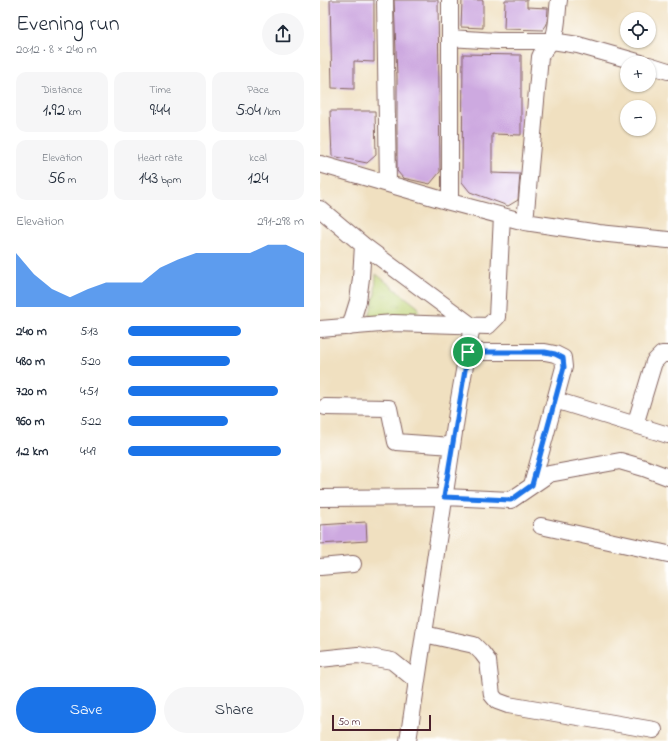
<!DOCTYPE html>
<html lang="en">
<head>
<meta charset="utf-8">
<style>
	:root { --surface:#fff; --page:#f6f6f7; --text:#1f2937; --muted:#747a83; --accent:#1a73e8 }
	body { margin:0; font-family:"Indie Flower",sans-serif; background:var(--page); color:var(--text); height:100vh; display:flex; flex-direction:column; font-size:15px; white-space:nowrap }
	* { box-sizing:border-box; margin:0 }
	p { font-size:13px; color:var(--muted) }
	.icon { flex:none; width:22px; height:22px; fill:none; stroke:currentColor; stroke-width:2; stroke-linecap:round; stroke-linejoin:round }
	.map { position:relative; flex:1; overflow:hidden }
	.details { display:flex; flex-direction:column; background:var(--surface); width:320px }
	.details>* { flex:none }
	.tools { position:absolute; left:300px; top:12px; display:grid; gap:8px }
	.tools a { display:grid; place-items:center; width:36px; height:36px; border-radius:50%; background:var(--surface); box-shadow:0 1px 3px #0004; font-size:20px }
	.scale { position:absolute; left:12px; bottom:10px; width:99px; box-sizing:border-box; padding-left:4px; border:2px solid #4a1f2b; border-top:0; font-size:11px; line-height:14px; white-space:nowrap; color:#4a1f2b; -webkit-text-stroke:3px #fff; paint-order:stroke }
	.pin { position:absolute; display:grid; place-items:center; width:34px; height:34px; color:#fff; margin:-17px; border:2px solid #fff; border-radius:50%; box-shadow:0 1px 4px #0007 }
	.round { display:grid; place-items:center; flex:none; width:42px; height:42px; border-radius:21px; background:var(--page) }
	.headline { display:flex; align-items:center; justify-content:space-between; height:68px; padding:0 16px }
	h1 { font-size:22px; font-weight:600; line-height:30px }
	.metrics { display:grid; grid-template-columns:repeat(3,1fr); gap:6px; height:68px; padding:4px 16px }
	.metrics div { display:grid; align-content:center; border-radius:10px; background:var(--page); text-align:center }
	.metrics b { font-size:17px; font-weight:600 }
	.metrics small { font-size:11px; font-weight:400 }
	.metrics p { font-size:11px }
	.chart { height:112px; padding:8px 16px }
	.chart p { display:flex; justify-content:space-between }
	.chart svg { width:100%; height:72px; margin-top:4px; fill:var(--accent); opacity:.7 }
	.cta { display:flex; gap:8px; margin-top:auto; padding:8px 16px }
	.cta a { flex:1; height:46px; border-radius:24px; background:var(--accent); color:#fff; font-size:16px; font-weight:600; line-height:46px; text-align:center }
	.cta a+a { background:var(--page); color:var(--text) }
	ul { padding:0 16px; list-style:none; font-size:13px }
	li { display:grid; grid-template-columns:64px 48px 1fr; align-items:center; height:30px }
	li i { height:10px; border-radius:5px; background:var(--accent) }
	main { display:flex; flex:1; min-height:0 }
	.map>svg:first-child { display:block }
	.grass { fill:url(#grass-tufts); stroke:#847850 }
	.building { fill:#cda9e0 }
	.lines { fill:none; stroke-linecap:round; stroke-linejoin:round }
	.minor-casing { stroke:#84635f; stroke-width:18 }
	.minor { stroke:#fff; stroke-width:16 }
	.route-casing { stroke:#fff; stroke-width:8 }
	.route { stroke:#1a73e8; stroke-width:5 }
</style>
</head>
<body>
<main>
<section class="details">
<div class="headline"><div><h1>Evening run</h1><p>20:12 · 8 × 240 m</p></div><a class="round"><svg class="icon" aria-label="share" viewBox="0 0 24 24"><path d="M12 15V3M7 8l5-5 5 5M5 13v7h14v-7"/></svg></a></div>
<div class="metrics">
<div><p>Distance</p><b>1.92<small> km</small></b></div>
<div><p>Time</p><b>9:44</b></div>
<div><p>Pace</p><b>5:04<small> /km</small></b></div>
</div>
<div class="metrics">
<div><p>Elevation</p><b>56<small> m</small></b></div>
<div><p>Heart rate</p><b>143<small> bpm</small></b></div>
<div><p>kcal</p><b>124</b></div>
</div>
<div class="chart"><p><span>Elevation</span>291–298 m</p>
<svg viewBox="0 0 160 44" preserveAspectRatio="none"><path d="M0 44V11L10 24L20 33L30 38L40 33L50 29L60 29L70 29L80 20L90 15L100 11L110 11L120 11L130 11L140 6L150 6L160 11V44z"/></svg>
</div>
<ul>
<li><b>240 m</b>5:13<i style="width:64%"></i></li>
<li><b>480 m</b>5:20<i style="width:58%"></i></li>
<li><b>720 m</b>4:51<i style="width:85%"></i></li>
<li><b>960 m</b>5:22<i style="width:57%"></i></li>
<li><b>1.2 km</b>4:49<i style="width:87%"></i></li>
</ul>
<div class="cta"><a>Save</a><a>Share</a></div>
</section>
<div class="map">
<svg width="348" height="741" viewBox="0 0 348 741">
	<defs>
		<pattern id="grass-tufts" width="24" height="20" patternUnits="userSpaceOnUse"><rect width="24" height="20" fill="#bed275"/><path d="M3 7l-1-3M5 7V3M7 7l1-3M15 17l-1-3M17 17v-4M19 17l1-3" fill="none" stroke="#a5b465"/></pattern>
	</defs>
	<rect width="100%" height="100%" fill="#fff"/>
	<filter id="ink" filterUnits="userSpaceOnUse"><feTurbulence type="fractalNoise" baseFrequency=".025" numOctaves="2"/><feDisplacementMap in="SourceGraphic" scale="8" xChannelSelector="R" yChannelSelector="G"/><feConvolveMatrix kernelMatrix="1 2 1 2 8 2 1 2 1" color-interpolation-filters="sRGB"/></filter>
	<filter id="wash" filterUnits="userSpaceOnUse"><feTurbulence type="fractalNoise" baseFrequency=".012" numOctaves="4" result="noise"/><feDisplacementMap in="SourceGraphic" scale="16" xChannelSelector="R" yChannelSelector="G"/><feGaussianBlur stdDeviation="0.9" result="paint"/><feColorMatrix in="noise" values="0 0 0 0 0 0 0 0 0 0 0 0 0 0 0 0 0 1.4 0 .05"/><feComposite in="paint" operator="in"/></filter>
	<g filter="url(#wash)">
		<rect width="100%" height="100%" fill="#f0e0c0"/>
		<path class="grass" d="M56,274L98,307L99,311L96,315L49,317L55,294Z"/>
		<g id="blocks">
			<path class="building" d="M10,0H54V62L34,61V89L12,88Z
				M74,0H118L120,172L110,184L83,178L77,171V77Z
				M142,0H163V28L141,27Z
				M185,0H207V7L228,8L227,24L223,30L184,29Z
				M143,54L201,55V135L172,134V173L200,174L198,200L188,206L150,192L142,182Z
				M10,111H55L56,155L47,163L12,156Z
				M46,522L47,541L0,544V525Z"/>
		</g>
	</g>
	<g filter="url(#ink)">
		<use href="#blocks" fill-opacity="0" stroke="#84635f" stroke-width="1"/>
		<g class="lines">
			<g class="minor-casing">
				<path id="minor" d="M65,0L68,184
					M130,38L177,41H232L258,45L321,63
					M329,65L348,71
					M0,164L130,202L205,222L279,233L348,240
					M130,202V0
					M0,209L43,245L152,326L139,399L88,741
					M205,222L220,57C223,49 231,44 234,36C238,25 237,11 239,0
					M30,327L38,301L41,278L43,245
					M0,329L73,323L168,326L177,317L182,216
					M148,352H225L235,354L243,358L244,367L212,485
					M235,400L348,435
					M5,407L69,408L76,442L132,446
					M315,425L334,362L342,354H348
					M0,498L124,497L191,500L229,474L300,461L324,468L348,477
					M221,526L348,554
					M0,567L33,564
					M104,634L154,645L162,653L168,661L172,695L177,701L188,705L334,730
					M0,659L38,655L72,661L97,681"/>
			</g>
			<use href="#minor" class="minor"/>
		</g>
	</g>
	<g class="lines" filter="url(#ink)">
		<g class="route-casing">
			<path id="route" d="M148,352H225L235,354L243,358L244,367L212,485L191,500L124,497Z"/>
		</g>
		<use href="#route" class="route"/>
	</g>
</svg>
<div class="tools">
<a><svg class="icon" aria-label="locate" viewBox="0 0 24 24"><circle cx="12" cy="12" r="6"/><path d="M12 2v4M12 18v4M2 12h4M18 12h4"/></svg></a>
<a>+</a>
<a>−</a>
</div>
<div class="scale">50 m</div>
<div class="pin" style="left:148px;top:352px;background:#1e9e55"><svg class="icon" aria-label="arrive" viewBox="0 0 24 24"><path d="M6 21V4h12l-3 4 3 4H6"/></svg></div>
</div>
</main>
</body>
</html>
